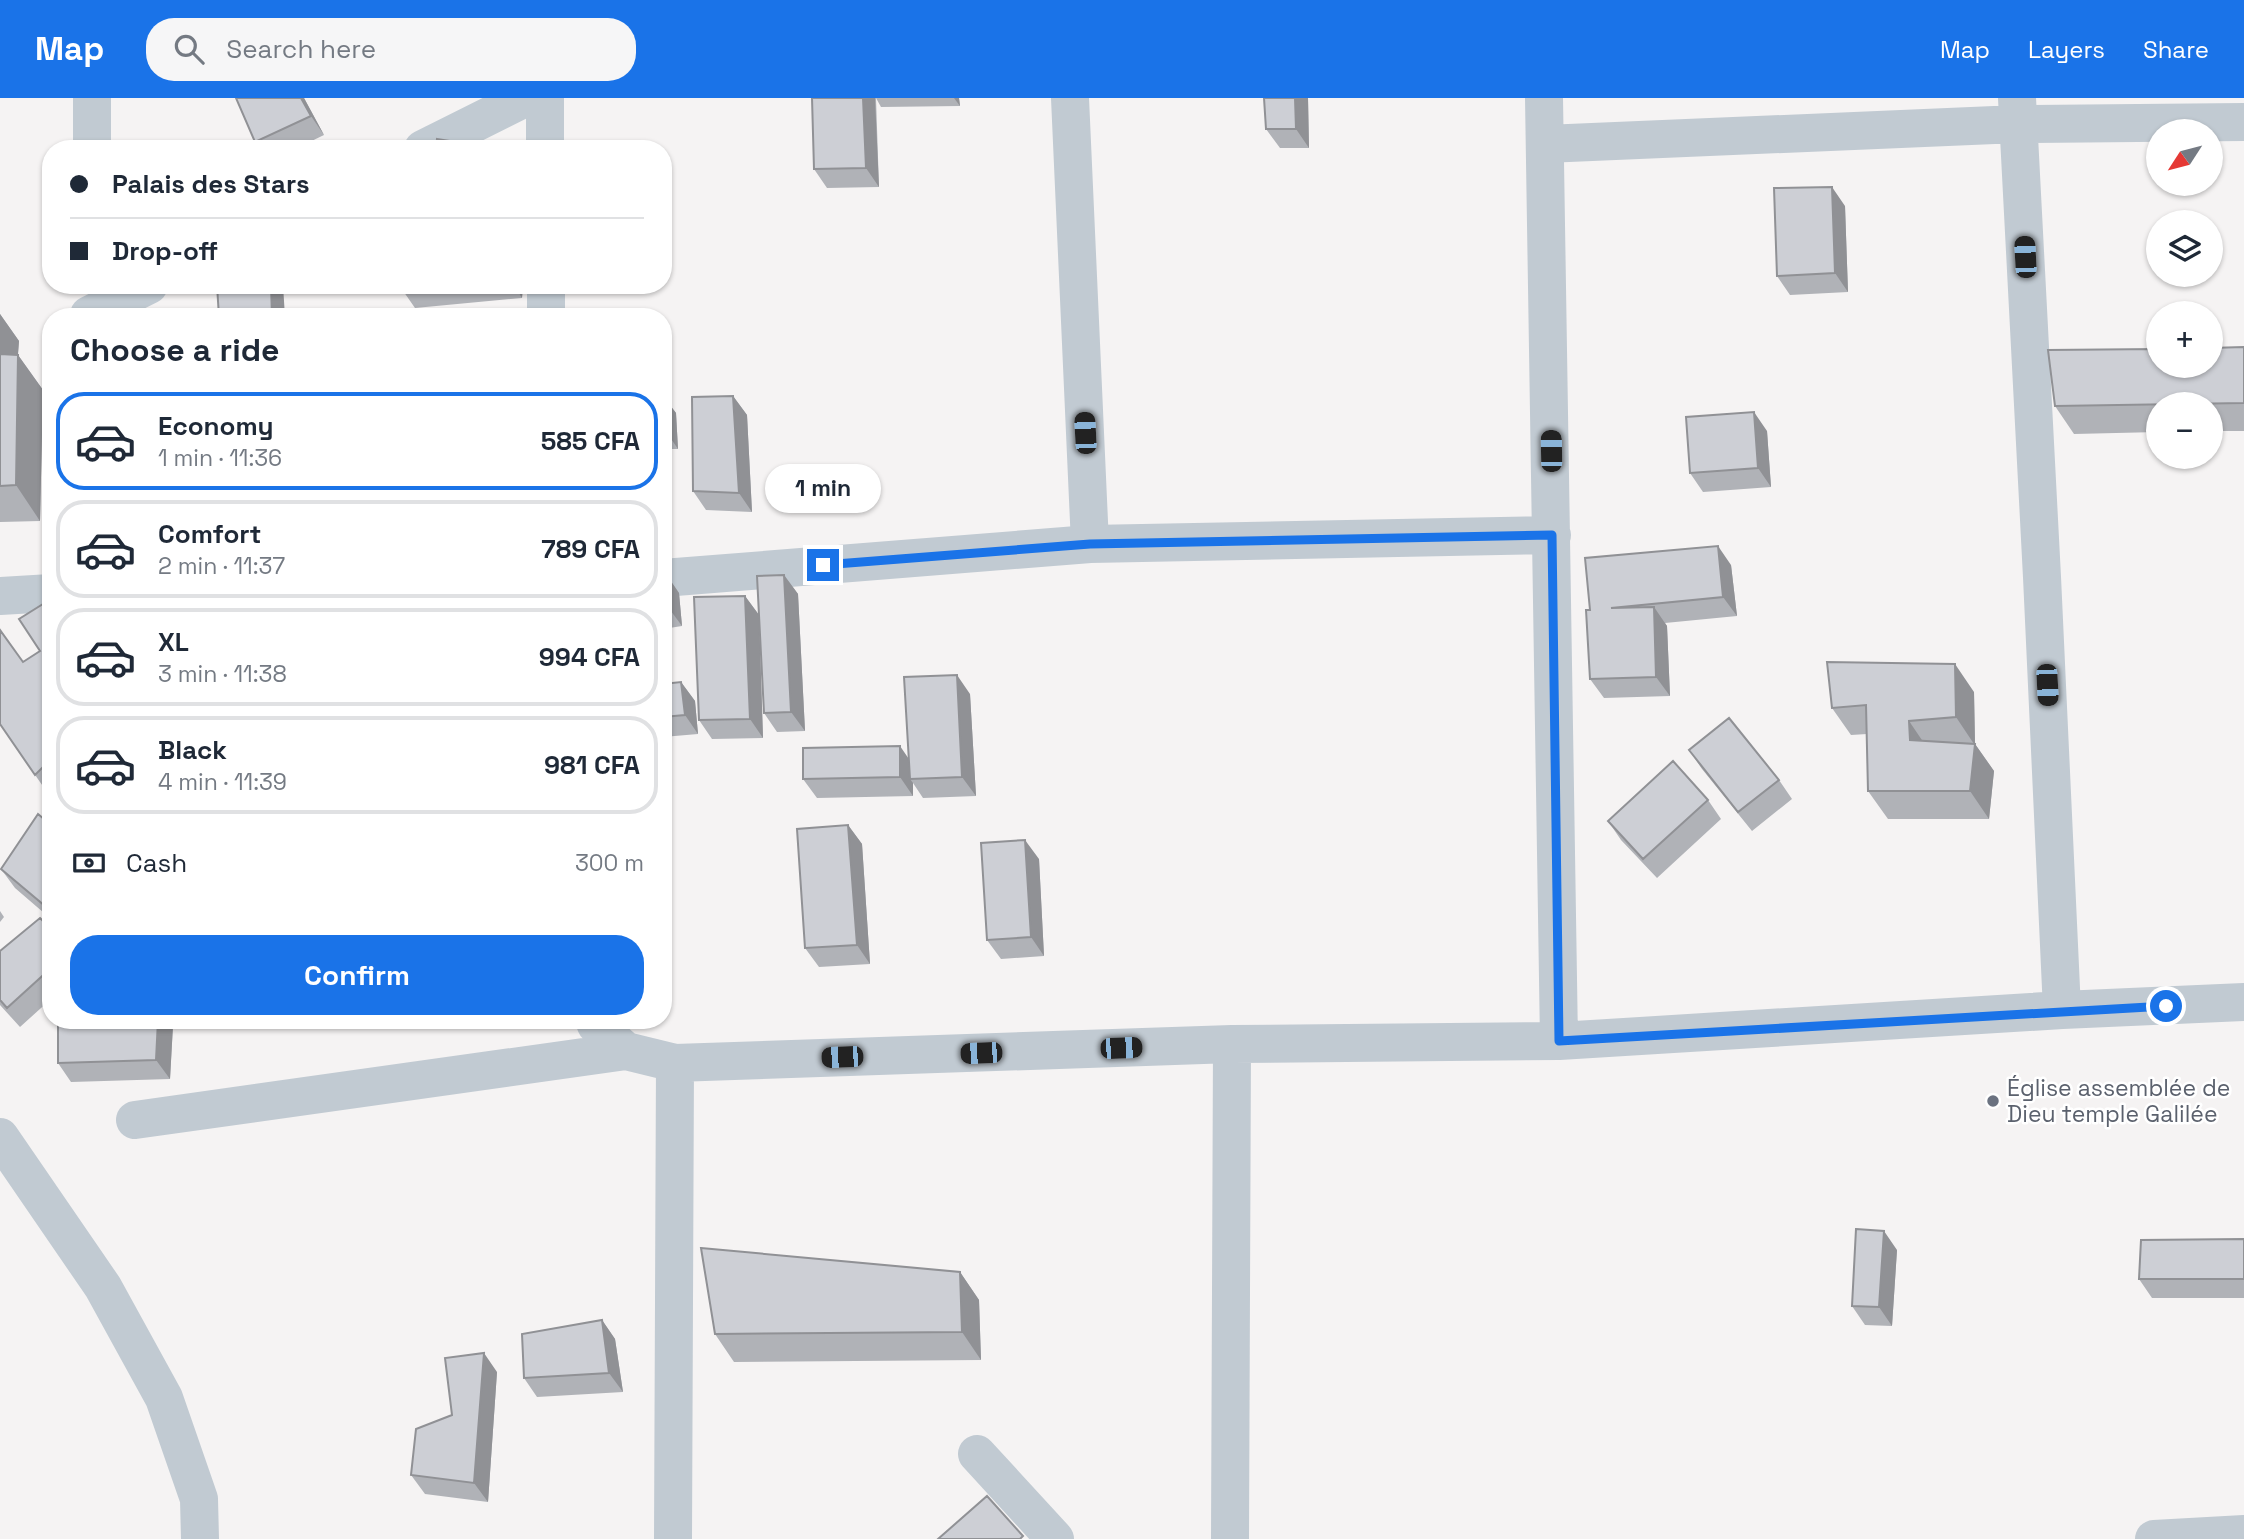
<!DOCTYPE html>
<html lang="en">
<head>
<meta charset="utf-8">
<style>
  body { margin:0; font-family:"Space Grotesk",sans-serif; background:#f6f6f7; color:#1f2937; height:100vh; display:flex; flex-direction:column; font-size:26px; white-space:nowrap }
  * { box-sizing:border-box; margin:0 }
  p { font-size:23px; color:#747a83 }
  .icon { flex:none; width:38px; height:38px; fill:none; stroke:currentColor; stroke-width:2; stroke-linecap:round; stroke-linejoin:round }
  .map { position:relative; flex:1; overflow:hidden }
  .drawer { position:absolute; left:42px; top:210px; width:630px; height:721px; display:flex; flex-direction:column; background:#fff; border-radius:28px; box-shadow:0 2px 5px #0004 }
  .drawer>* { flex:none }
  .guide { position:absolute; left:42px; top:42px; width:630px; height:154px; border-radius:28px; box-shadow:0 2px 5px #0004; display:grid; align-content:center; height:154px; padding:0 28px; background:#fff }
  .needle { width:46px; rotate:234deg }
  .tools { position:absolute; left:2146px; top:21px; display:grid; gap:14px }
  .tools a { display:grid; place-items:center; width:77px; height:77px; border-radius:50%; background:#fff; box-shadow:0 2px 5px #0004; font-size:35px }
  .end { position:absolute; width:32px; height:32px; margin:-16px; border:9px solid #1a73e8; background:#fff; box-shadow:0 0 0 4px #fff }
  .from { border-radius:50% }
  .bubble { position:absolute; height:49px; border-radius:24px; background:#fff; box-shadow:0 2px 5px #0004; font-size:23px; font-weight:600; line-height:49px; text-align:center }
  .car { position:absolute; width:21px; height:42px; margin:-21px -10px; border-radius:9px; box-shadow:0 0 5px 2px #0007; background:linear-gradient(#222 24%,#8ab4d8 0 40%,#222 0 76%,#8ab4d8 0 86%,#222 0) }
  .guide b { display:flex; align-items:center; gap:24px; height:66px; font-size:26px }
  .guide b+b { border-top:2px solid #e0e1e3 }
  .guide i { width:18px; height:18px; background:#1f2937 }
  ul { padding:0; list-style:none }
  li { display:flex; align-items:center; gap:21px; height:98px; margin:0 14px 10px; padding:0 14px; border:4px solid #e0e1e3; border-radius:28px }
  li div { flex:1 }
  li b { display:block; font-size:26px }
  li em { font-style:normal; font-weight:600 }
  li.current { border-color:#1a73e8 }
  li>.icon { width:63px; height:63px; stroke-width:1.5 }
  h2 { padding:0 28px; font-size:32px; line-height:84px }
  .pay { display:flex; align-items:center; gap:18px; height:77px; padding:0 28px; font-size:26px }
  .pay p { margin-inline-start:auto }
  .action { display:flex; gap:14px; margin-top:auto; padding:14px 28px }
  .action a { flex:1; height:80px; border-radius:28px; background:#1a73e8; color:#fff; font-size:28px; font-weight:600; line-height:80px; text-align:center }
  header { display:flex; align-items:center; gap:42px; box-sizing:border-box; height:98px; padding:0 35px; background:#1a73e8; color:#fff }
  header strong { font-size:33px }
  nav { display:flex; gap:38px; margin-inline-start:auto; font-size:24px }
  .search { width:490px; height:63px; background:#f6f6f7; display:flex; align-items:center; gap:18px; box-sizing:border-box; padding:0 24px; border-radius:28px; color:#747a83; font-size:26px }
  .map>svg:first-child { display:block }
</style>
</head>
<body>
<header>
<strong>Map</strong>
<div class="search"><svg class="icon" aria-label="search" viewBox="0 0 24 24"><circle cx="10" cy="10" r="6"/><path d="M15 15l6 6"/></svg>Search here</div>
<nav><a>Map</a><a>Layers</a><a>Share</a></nav>
</header>
<div class="map">
<svg width="2244" height="1441" viewBox="0 0 2244 1441">
  <rect width="100%" height="100%" fill="#f5f3f3"/>
  <g fill="none" stroke-linecap="round" stroke-linejoin="round">
    <path stroke="#c1cad2" stroke-width="38" d="M545,0v51
      M1070,0l20,446
      M1544,0l15,943
      M2017,0l25,479 20,433
      M1545,46l473,-20 226,-2
      M92,51v-51
      M423,51l102,-51
      M546,187v32
      M89,217l60,-30
      M663,480l427,-34 462,-9
      M0,498l51,-3
      M594,922l2,5 30,26 49,12 557,-19 327,-3 503,-31 182,-8
      M135,1022l491,-69
      M0,1039l103,150 61,111 35,101 1,40
      M977,1356l78,85
      M673,1441l2,-476
      M1230,1441l2,-495
      M2154,1441l90,-5"/>
  </g>
  <path fill="#b0b2b7" d="M236,0h68l20,37 -29,14h-36l-4,-7z
    M812,0h147l1,8 -79,1 -5,-9 3,89 -52,1 -13,-19z
    M1264,0h44l1,50h-29l-14,-19z
    M1845,108l3,86 -58,3 -13,-19z
    M399,187h124l-1,13 -107,10z
    M0,216l19,27 -1,14 25,35 -3,131 -40,1z
    M2244,249v84h-34v-27h-52v28l-84,2 -19,-28z
    M663,298l13,17 2,36h-15z
    M733,298l14,19 5,97 -46,-2 -13,-19z
    M1767,333l4,56 -68,5 -13,-19z
    M1731,467l6,51 -72,7 2,3 3,70 -66,2 -14,-19v-69z
    M663,476h3l13,19 3,33 -19,3z
    M784,477l14,19 7,137 -28,1 -13,-19z
    M745,498l14,19 4,123 -51,1 -13,-19z
    M51,501v199l-51,-74 23,-62 17,-11z
    M681,584l14,19 3,33 -35,3v-53z
    M1974,594l1,52 19,27 -5,48h-101l-20,-28 -1,-57 -16,1 -19,-27z
    M970,596l6,102 -53,2 -10,-15v13l-96,2 -14,-19 106,-20z
    M1689,652l90,30 13,19 -40,32 -50,-62z
    M1708,702l13,19 -64,59 -36,-38 -13,-19z
    M51,727v94l-36,-31 -14,-19z
    M848,727l14,19 8,120 -51,3 -14,-19z
    M1039,761l5,97 -43,3 -14,-19z
    M0,813l4,6 -4,5z
    M51,831v70l-31,28 -20,-22v-54z
    M173,927l-3,54 -99,3 -13,-19z
    M2244,1141v59h-92l-13,-19z
    M1897,1152l-5,76 -27,-1 -13,-19z
    M960,1174l19,28 2,60 -247,2 -19,-28z
    M602,1222l13,19 8,53 -86,5 -13,-19z
    M497,1274l-9,130 -63,-8 -14,-19 41,-60z"/>
  <path fill="#909195" d="M301,0h3l20,37 -13,-19z
    M863,0h12l4,89 -13,-19z
    M954,0h5l1,8z
    M1295,0h13l1,50 -13,-19z
    M1832,89l13,19 3,86 -13,-19z
    M271,187h12l2,32h-13z
    M514,187h9l-1,13z
    M0,216l19,27 -4,48 -15,-22z
    M18,257l25,35 -3,131 -24,-36z
    M663,298l13,17 2,36 -13,-19z
    M733,298l14,19 5,97 -13,-19z
    M1754,314l13,19 4,56 -13,-19z
    M1718,448l13,19 6,51 -14,-19z
    M666,476l13,19 3,33 -14,-19z
    M784,477l14,19 7,137 -14,-19z
    M745,498l14,19 4,123 -13,-19z
    M1654,509l13,19 3,70 -14,-19z
    M1955,566l19,28 1,52 19,27 -5,48 -19,-28 4,-47 -18,-27z
    M957,577l13,19 6,102 -14,-19z
    M681,584l14,19 3,33 -13,-19z
    M1909,623l19,28 -18,-9z
    M900,648l13,19 -3,14 3,4v13l-13,-19z
    M848,727l14,19 8,120 -13,-19z
    M1025,742l14,19 5,97 -13,-19z
    M158,922h11l4,5 -3,54 -14,-19z
    M1884,1133l13,19 -5,76 -13,-19z
    M960,1174l19,28 2,60 -19,-28z
    M602,1222l13,19 8,53 -14,-19z
    M484,1255l13,19 -9,130 -14,-19z"/>
  <path fill="#cdcfd5" stroke="#909195" stroke-width="2" d="M236,0h65l10,18 -56,26z
    M812,0h51l3,70 -52,1z
    M1264,0h31l1,31h-30z
    M437,41l31,5 1,5h-33z
    M1832,89l3,86 -58,3 -3,-88z
    M217,187h54l1,32h-53z
    M2244,249v56l-189,3 -7,-56 110,-1v17h52v-18z
    M0,256l18,1 -2,130 -16,1z
    M733,298l6,97 -46,-2 -1,-94z
    M663,310l2,22h-2z
    M1754,314l4,56 -68,5 -4,-56z
    M1718,448l5,51 -112,11 43,-1 2,70 -66,2 -4,-69h4l-5,-52z
    M663,476h3l2,33 -5,1z
    M784,477l7,137 -27,1 -7,-137z
    M745,498l5,123 -51,1 -5,-123z
    M51,501v160l-16,16 -35,-51v-94l23,32 17,-11 -21,-32z
    M1827,564l128,2 1,53 -47,4 1,19 65,4 -5,47h-102l-2,-86 -34,3z
    M957,577l5,102 -52,2 -6,-102z
    M681,584l4,33 -22,2v-33z
    M1729,620l50,62 -41,32 -49,-62z
    M900,648v31l-97,2v-31z
    M1673,663l35,39 -65,59 -35,-38z
    M38,716l13,11v86l-50,-42z
    M848,727l9,120 -52,3 -8,-119z
    M1025,742l6,97 -44,3 -6,-97z
    M40,820l11,11v39l-44,40 -7,-8v-49z
    M58,922h100l-2,40 -98,3z
    M1856,1131l28,2 -5,76 -27,-1z
    M2244,1141v40h-105l2,-39z
    M701,1150l259,24 2,60 -247,2z
    M602,1222l7,53 -85,5 -2,-44z
    M484,1255l-10,130 -63,-8 5,-46 36,-14 -7,-57z
    M987,1398l36,40 -3,3h-82z"/>
  <g fill="none" stroke-linecap="round" stroke-linejoin="round">
    <path stroke="#1a73e8" stroke-width="9" d="M823,467l267,-21 462,-9 7,506 607,-35"/>
  </g>
  <circle fill="#6b7280" stroke="#fff" stroke-width="2.5" cx="1993" cy="1003" r="7"/>
  <g text-anchor="middle" stroke-width="5" stroke-linejoin="round" paint-order="stroke">
    <g font-size="23" fill="#5b616d" stroke="#fff" text-anchor="start">
      <text x="2007" y="998">Église assemblée de<tspan x="2007" dy="26">Dieu temple Galilée</tspan></text>
    </g>
  </g>
</svg>
<div class="tools">
<a><svg class="needle" viewBox="-14 -14 28 28"><path d="M0-13l5 13h-10z" fill="#e53935"/><path d="M0 13l5-13h-10z" fill="#747a83"/></svg></a>
<a><svg class="icon" aria-label="layers" viewBox="0 0 24 24"><path d="M12 4l9 5-9 5-9-5zM3 14l9 5 9-5"/></svg></a>
<a>+</a>
<a>−</a>
</div>
<i class="end from" style="left:2166px;top:908px"></i>
<i class="end" style="left:823px;top:467px"></i>
<div class="bubble" style="left:765px;top:366px;width:116px">1 min</div>
<i class="car" style="left:2025px;top:159px;rotate:357deg"></i>
<i class="car" style="left:1085px;top:335px;rotate:357deg"></i>
<i class="car" style="left:1551px;top:353px;rotate:359deg"></i>
<i class="car" style="left:2047px;top:587px;rotate:177deg"></i>
<i class="car" style="left:1121px;top:950px;rotate:88deg"></i>
<i class="car" style="left:981px;top:955px;rotate:268deg"></i>
<i class="car" style="left:842px;top:959px;rotate:268deg"></i>
<div class="guide">
<b><i class="from"></i>Palais des Stars</b>
<b><i></i>Drop-off</b>
</div>
<section class="drawer">
<h2>Choose a ride</h2>
<ul>
<li class="current"><svg class="icon" aria-label="car" viewBox="0 0 24 24"><path d="M5 17H2v-5l4-1 3-4h7l3 4 3 1v5h-3M9 17h6M6 11h13"/><circle cx="7" cy="17" r="2"/><circle cx="17" cy="17" r="2"/></svg><div><b>Economy</b><p>1 min · 11:36</p></div><em>585 CFA</em></li>
<li><svg class="icon" aria-label="car" viewBox="0 0 24 24"><path d="M5 17H2v-5l4-1 3-4h7l3 4 3 1v5h-3M9 17h6M6 11h13"/><circle cx="7" cy="17" r="2"/><circle cx="17" cy="17" r="2"/></svg><div><b>Comfort</b><p>2 min · 11:37</p></div><em>789 CFA</em></li>
<li><svg class="icon" aria-label="car" viewBox="0 0 24 24"><path d="M5 17H2v-5l4-1 3-4h7l3 4 3 1v5h-3M9 17h6M6 11h13"/><circle cx="7" cy="17" r="2"/><circle cx="17" cy="17" r="2"/></svg><div><b>XL</b><p>3 min · 11:38</p></div><em>994 CFA</em></li>
<li><svg class="icon" aria-label="car" viewBox="0 0 24 24"><path d="M5 17H2v-5l4-1 3-4h7l3 4 3 1v5h-3M9 17h6M6 11h13"/><circle cx="7" cy="17" r="2"/><circle cx="17" cy="17" r="2"/></svg><div><b>Black</b><p>4 min · 11:39</p></div><em>981 CFA</em></li>
</ul>
<div class="pay"><svg class="icon" aria-label="cash" viewBox="0 0 24 24"><path d="M3 7h18v10H3z"/><circle cx="12" cy="12" r="2"/></svg>Cash<p>300 m</p></div>
<div class="action"><a>Confirm</a></div>
</section>
</div>
</body>
</html>
